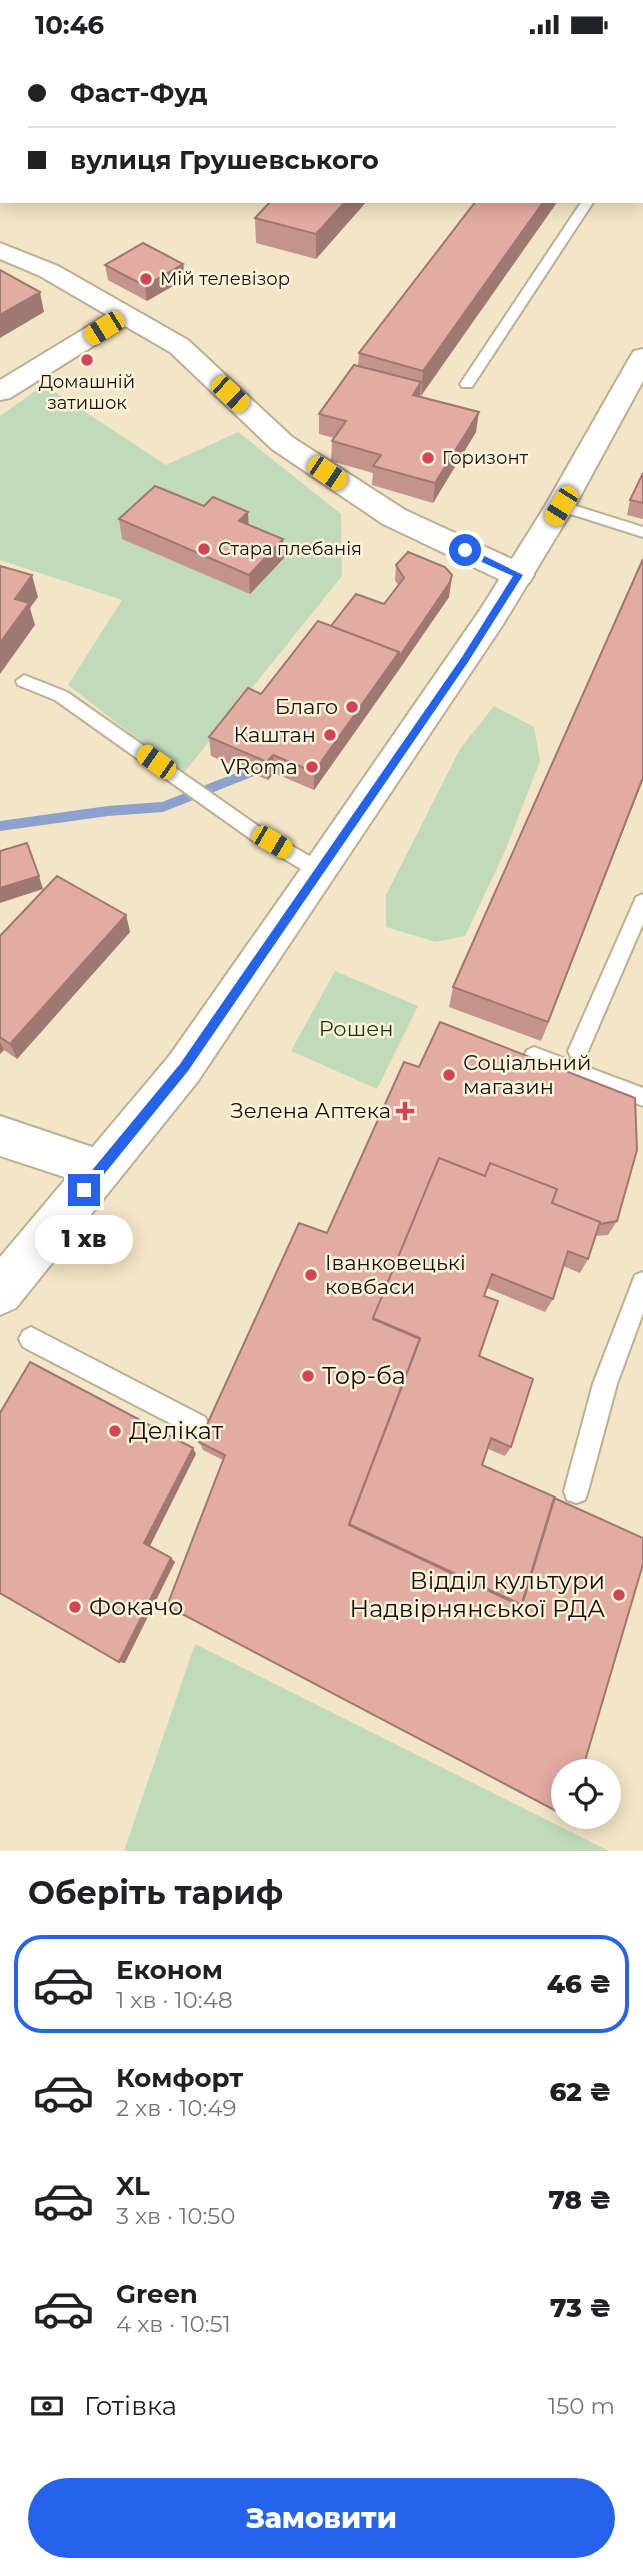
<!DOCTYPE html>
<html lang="uk">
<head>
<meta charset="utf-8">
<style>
  body { margin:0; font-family:Montserrat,sans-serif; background:#f2f2f2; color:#202124; height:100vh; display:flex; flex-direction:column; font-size:26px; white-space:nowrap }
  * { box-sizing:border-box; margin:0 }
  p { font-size:23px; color:#757577 }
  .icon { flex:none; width:38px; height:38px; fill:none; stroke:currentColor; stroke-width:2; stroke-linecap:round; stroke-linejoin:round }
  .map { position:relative; height:1802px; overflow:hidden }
  .sheet { display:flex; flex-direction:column; background:#fff; flex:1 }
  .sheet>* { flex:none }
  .top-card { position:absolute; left:0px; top:0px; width:644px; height:154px; box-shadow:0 4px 18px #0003; display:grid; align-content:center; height:154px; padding:0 28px; background:#fff }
  .controls { position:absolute; left:551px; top:1710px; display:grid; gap:14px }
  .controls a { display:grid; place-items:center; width:70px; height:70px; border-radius:50%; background:#fff; box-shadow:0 4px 18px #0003; font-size:35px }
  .end { position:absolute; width:32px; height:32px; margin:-16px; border:9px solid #2563eb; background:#fff; box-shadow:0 0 0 4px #fff }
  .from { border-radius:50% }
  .bubble { position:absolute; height:49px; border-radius:24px; background:#fff; box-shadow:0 4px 18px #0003; font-size:23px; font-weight:800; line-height:49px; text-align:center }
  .car { position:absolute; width:21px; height:42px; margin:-21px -10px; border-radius:9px; box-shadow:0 0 5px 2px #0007; background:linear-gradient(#f5c518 24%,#345 0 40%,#f5c518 0 76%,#345 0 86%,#f5c518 0) }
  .top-card b { display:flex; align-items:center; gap:24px; height:66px; font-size:26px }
  .top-card b+b { border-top:2px solid #e0e0e0 }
  .top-card i { width:18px; height:18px; background:#202124 }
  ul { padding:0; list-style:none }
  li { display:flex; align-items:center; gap:21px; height:98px; margin:0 14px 10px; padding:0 14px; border:4px solid transparent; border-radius:28px }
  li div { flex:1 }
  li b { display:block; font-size:26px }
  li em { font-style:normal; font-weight:800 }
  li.on { border-color:#2563eb }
  li>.icon { width:63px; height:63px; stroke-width:1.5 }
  h2 { padding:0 28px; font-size:32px; line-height:84px }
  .pay { display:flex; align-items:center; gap:18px; height:77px; padding:0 28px; font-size:26px }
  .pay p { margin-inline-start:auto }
  .primary-button { display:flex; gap:14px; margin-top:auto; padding:14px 28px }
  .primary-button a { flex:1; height:80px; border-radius:42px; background:#2563eb; color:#fff; font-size:28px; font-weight:800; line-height:80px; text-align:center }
  .status { display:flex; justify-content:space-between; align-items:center; height:49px; padding:0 35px; background:#fff; direction:ltr }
  .status svg { height:19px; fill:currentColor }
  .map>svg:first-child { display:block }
</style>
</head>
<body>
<div class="status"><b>10:46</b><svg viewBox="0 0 49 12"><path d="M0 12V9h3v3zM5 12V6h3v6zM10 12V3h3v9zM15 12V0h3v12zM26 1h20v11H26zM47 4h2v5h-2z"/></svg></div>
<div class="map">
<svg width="643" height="1802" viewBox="0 0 643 1802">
  <rect width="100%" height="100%" fill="#f3e5c7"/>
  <path fill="#c1dbba" d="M44,336l122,80 72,-33 103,82 1,62 -159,198 -115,-89 54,-85 -122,-40v-144z
    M494,657l40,21 6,34 -35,90 -40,85 -29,6 -50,-15v-32l74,-146z
    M335,922l83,35 -41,83 -86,-38z
    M195,1595l414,207h-485z"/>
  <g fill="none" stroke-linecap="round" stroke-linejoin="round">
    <path fill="#8ca1cc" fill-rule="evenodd" d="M249,719l6,5 -1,3 -91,36 -55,4 -108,15v-10l108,-15 54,-4z"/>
    <g stroke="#bdb092" stroke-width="4">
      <path id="lane" d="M582,152h12l-122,186h-10l-2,-3z
        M560,452l83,26v10l-88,-28 -2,-3z
        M24,626l43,17 197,138 63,36 2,5 -2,5 -7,3 -7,-3 -61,-36 -197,-140 -37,-15 -2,-4z
        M643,845v30l-55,127 -3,6 -7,3 -7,-3 -3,-6 66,-149 2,-5z
        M534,998l109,41v18l-116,-44 -3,-6 3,-6z
        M643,1223v41l-26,71 -29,107 -3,9 -9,3 -9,-3 -3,-9 29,-107 42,-109z
        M31,1278l174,90 4,8 -4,8 -8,4 -8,-4 -166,-86 -4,-8 4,-8z"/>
    </g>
    <g stroke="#bdb092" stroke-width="4">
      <path id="street" d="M287,0h25l1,2h-25z
        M642,93h1v14h-1z
        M0,194l58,23 130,74 104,97 113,73 124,57 5,8 -5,8 -11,3 -11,-3 -124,-59 -111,-75 -102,-97 -45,-26 -115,72 -10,2v-20l107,-65 -67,-39 -40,-17z
        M0,1067l116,39 6,14 -6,14 -15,6 -101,-33z"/>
    </g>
    <g stroke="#bdb092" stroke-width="4">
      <path id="secondary" d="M643,300v32l-68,125 -73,120 -304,455 -182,227 -16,7v-58l170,-202 137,-195 173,-250 65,-104 85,-149 4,-6z"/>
    </g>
    <use href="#lane" fill="#fff" fill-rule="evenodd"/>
    <use href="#street" fill="#fff" fill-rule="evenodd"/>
    <use href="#secondary" fill="#fff" fill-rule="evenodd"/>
  </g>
  <path fill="#c3948b" d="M173,0h51l-3,2h-42z
    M271,152h96l-51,58 -60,-16 -1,-25z
    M476,152l-55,195 -1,-1v2l56,35 -43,71 -61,-18 1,-12 -42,-12 1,-20 2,-3 -15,-4v-20l39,-48 1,-13z
    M183,215l2,15 -38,22 -39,-21 -3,-15z
    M643,424v46l-16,-4 3,-15z
    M119,470l130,6 34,14 1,19 -34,36 -128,-55z
    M643,510v221l-102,261 -92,-34 4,-20z
    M396,516l56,10 -3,22 -51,74 -84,119 -40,-17 -6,7 -57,-24 -2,-19 52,-43 70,-68 53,-22 14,-19 -3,-5z
    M126,866l4,17 -113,127 -13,-9 -4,4v-118z
    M617,1172l-9,14 -13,1 -7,23 -8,14 -17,-7 -10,33 -8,13 -58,-24 -3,8 -5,60 32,91 -6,9 -17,-7 -6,16 82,351 -397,-210 56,-146 -20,-10 -4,-8 128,-209z"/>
  <path fill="#9f7871" d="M211,0h13l-3,2h-13z
    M441,0h11l-3,2h-9z
    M346,152h21l-51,58v-25z
    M544,152h14l-137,195 2,-25z
    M183,215l2,15 -38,22 -2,-15z
    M40,243l4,20 -44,26v-23z
    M421,333l-2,20 -6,-7z
    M479,363l-3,20 -43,71 2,-20z
    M248,463l1,19 -10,-10z
    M283,490l1,19 -34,36 -1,-19z
    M32,526l6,22 -8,11 5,17 -35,49v-31l15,-44z
    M452,526l-3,22 -51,74 -84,119v-18z
    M273,706l1,18 -6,7 -1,-18z
    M643,728v3l-102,261 7,-19z
    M39,827l4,13 -43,14v-15z
    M126,866l4,17 -113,127 -7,-15z
    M0,993l4,8 -4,4z
    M193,1399l3,6 -47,94 -5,-5z
    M171,1509l4,4 -50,101 -6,-1z"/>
  <path fill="#e3aca2" stroke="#9f7871" stroke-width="2" d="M197,0h14l-3,2z
    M248,0h16l5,2h-23z
    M386,0h53l-2,2h-53z
    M468,0h14l6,2h-22z
    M606,0h37v24l-1,1v-23h-38z
    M271,152h75l-30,33 -61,-16z
    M476,152h68l-121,170 -64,-18z
    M143,194l40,21 -38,22 -40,-21z
    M0,221l40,22 -40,23z
    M354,316l67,17 -8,13 66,17 -44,71 -62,-17 8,-11 -49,-14 14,-20 -27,-7z
    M643,424v30l-13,-3z
    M155,437l49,20 9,-9 35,15 -9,9 44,18 -34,36 -130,-56z
    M408,503l37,15 7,8 -2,7 -51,75v-5l-68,-26 25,-32 28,10 20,-26 -8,-13z
    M643,510v218l-95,245 -95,-35z
    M0,517l32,9 -17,24 14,4 -29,40z
    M318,572l81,31 -85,120 -41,-17 -6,7 -58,-25 39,-49 13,6z
    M27,794l12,33 -39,12v-37z
    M57,827l69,39 -116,129 -10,-7v-101z
    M440,973l195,76 2,52 -20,71 -17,3v-2l-48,-19 5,-14 -67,-26 -5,13 -46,-18 -66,160v1l47,20 -71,186 172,81 33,-108 89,40v26l-61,207h-18v44l-397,-209 58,-151 -26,-13 100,-219 28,10 77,-171 15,5z
    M439,1109l46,18 5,-13 67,26 -5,14 48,19 -12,37 -20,-8 -15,48 -61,-25 -8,22 14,5 -19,55 54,23 -22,68 -20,-9 -9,27 73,32 -33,108 -173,-81 71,-186 -47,-20z
    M30,1313l163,86 -49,95 27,15 -52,104 -119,-69v-180z"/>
  <path fill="#2563eb" d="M462,499h6l55,27 -55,87 -280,409 -100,123h-9v-8l101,-122 282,-407 51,-81 -51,-23z"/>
  <g fill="#d44359" stroke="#fef3da" stroke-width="2.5">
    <circle cx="146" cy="230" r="7"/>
    <circle cx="87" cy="311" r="7"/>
    <circle cx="428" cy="409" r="7"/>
    <circle cx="204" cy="500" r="7"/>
    <circle cx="352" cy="658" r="7"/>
    <circle cx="330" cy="686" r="7"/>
    <circle cx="312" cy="718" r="7"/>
    <circle cx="449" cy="1026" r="7"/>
    <path d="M401.5 1051.5h7v7h7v7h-7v7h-7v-7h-7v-7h7z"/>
    <circle cx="311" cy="1226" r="7"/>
    <circle cx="308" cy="1327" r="7"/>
    <circle cx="115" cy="1382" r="7"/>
    <circle cx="619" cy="1546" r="7"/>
    <circle cx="75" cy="1558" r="7"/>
  </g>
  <g text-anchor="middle" stroke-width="5" stroke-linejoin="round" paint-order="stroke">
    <g font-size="18" fill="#151106" stroke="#fef3da" text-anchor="start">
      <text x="160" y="236">Мій телевізор</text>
      <text x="87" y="339" text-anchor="middle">Домашній<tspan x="87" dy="21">затишок</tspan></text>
      <text x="442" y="415">Горизонт</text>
      <text x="218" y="506">Стара плебанія</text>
    </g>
    <g font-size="21" fill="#151106" stroke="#fef3da" text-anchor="end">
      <text x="338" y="665">Благо</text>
      <text x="316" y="693">Каштан</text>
      <text x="298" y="725">VRoma</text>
      <text x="463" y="1021" text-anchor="start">Соціальний<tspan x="463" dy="24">магазин</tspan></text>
      <text x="391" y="1069">Зелена Аптека</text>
      <text x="325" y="1221" text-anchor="start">Іванковецькі<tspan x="325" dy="24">ковбаси</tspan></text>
    </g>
    <g font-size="21" fill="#123d03" stroke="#fef3da">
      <text x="356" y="987">Рошен</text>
    </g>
    <g font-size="24" fill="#151106" stroke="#fef3da" text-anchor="start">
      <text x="322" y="1335">Тор-ба</text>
      <text x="129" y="1390">Делікат</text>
      <text x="605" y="1540" text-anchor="end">Відділ культури<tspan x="605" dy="28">Надвірнянської РДА</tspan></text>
      <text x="89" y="1566">Фокачо</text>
    </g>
  </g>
</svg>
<div class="controls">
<a><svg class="icon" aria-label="locate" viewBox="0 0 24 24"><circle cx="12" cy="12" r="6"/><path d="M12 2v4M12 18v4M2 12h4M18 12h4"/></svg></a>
</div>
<i class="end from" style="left:465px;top:501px"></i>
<i class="end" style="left:84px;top:1141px"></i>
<div class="bubble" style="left:35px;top:1166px;width:98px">1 хв</div>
<i class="car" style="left:104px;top:279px;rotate:238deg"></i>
<i class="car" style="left:230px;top:345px;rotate:133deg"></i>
<i class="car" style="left:327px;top:424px;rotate:124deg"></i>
<i class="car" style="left:561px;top:457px;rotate:212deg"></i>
<i class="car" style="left:156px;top:713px;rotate:305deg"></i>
<i class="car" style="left:272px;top:793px;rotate:120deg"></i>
<div class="top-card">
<b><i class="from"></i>Фаст-Фуд</b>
<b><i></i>вулиця Грушевського</b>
</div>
</div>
<section class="sheet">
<h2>Оберіть тариф</h2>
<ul>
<li class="on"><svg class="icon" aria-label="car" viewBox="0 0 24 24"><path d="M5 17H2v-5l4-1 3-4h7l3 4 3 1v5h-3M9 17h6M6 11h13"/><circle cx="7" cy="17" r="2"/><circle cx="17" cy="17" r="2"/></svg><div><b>Економ</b><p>1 хв · 10:48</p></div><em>46 ₴</em></li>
<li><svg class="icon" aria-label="car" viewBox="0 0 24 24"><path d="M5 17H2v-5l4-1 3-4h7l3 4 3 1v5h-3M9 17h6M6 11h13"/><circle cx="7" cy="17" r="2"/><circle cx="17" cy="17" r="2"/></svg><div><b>Комфорт</b><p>2 хв · 10:49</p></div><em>62 ₴</em></li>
<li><svg class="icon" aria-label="car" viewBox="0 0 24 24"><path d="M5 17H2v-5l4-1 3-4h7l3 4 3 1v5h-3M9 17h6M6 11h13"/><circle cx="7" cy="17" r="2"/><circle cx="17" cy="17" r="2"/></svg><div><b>XL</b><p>3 хв · 10:50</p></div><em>78 ₴</em></li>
<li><svg class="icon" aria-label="car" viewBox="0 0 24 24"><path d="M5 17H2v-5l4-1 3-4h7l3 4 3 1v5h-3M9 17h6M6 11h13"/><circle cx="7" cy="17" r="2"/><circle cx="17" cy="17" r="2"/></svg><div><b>Green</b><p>4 хв · 10:51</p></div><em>73 ₴</em></li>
</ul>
<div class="pay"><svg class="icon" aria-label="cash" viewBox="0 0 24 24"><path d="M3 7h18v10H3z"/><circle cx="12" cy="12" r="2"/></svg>Готівка<p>150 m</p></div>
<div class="primary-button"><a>Замовити</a></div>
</section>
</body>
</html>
